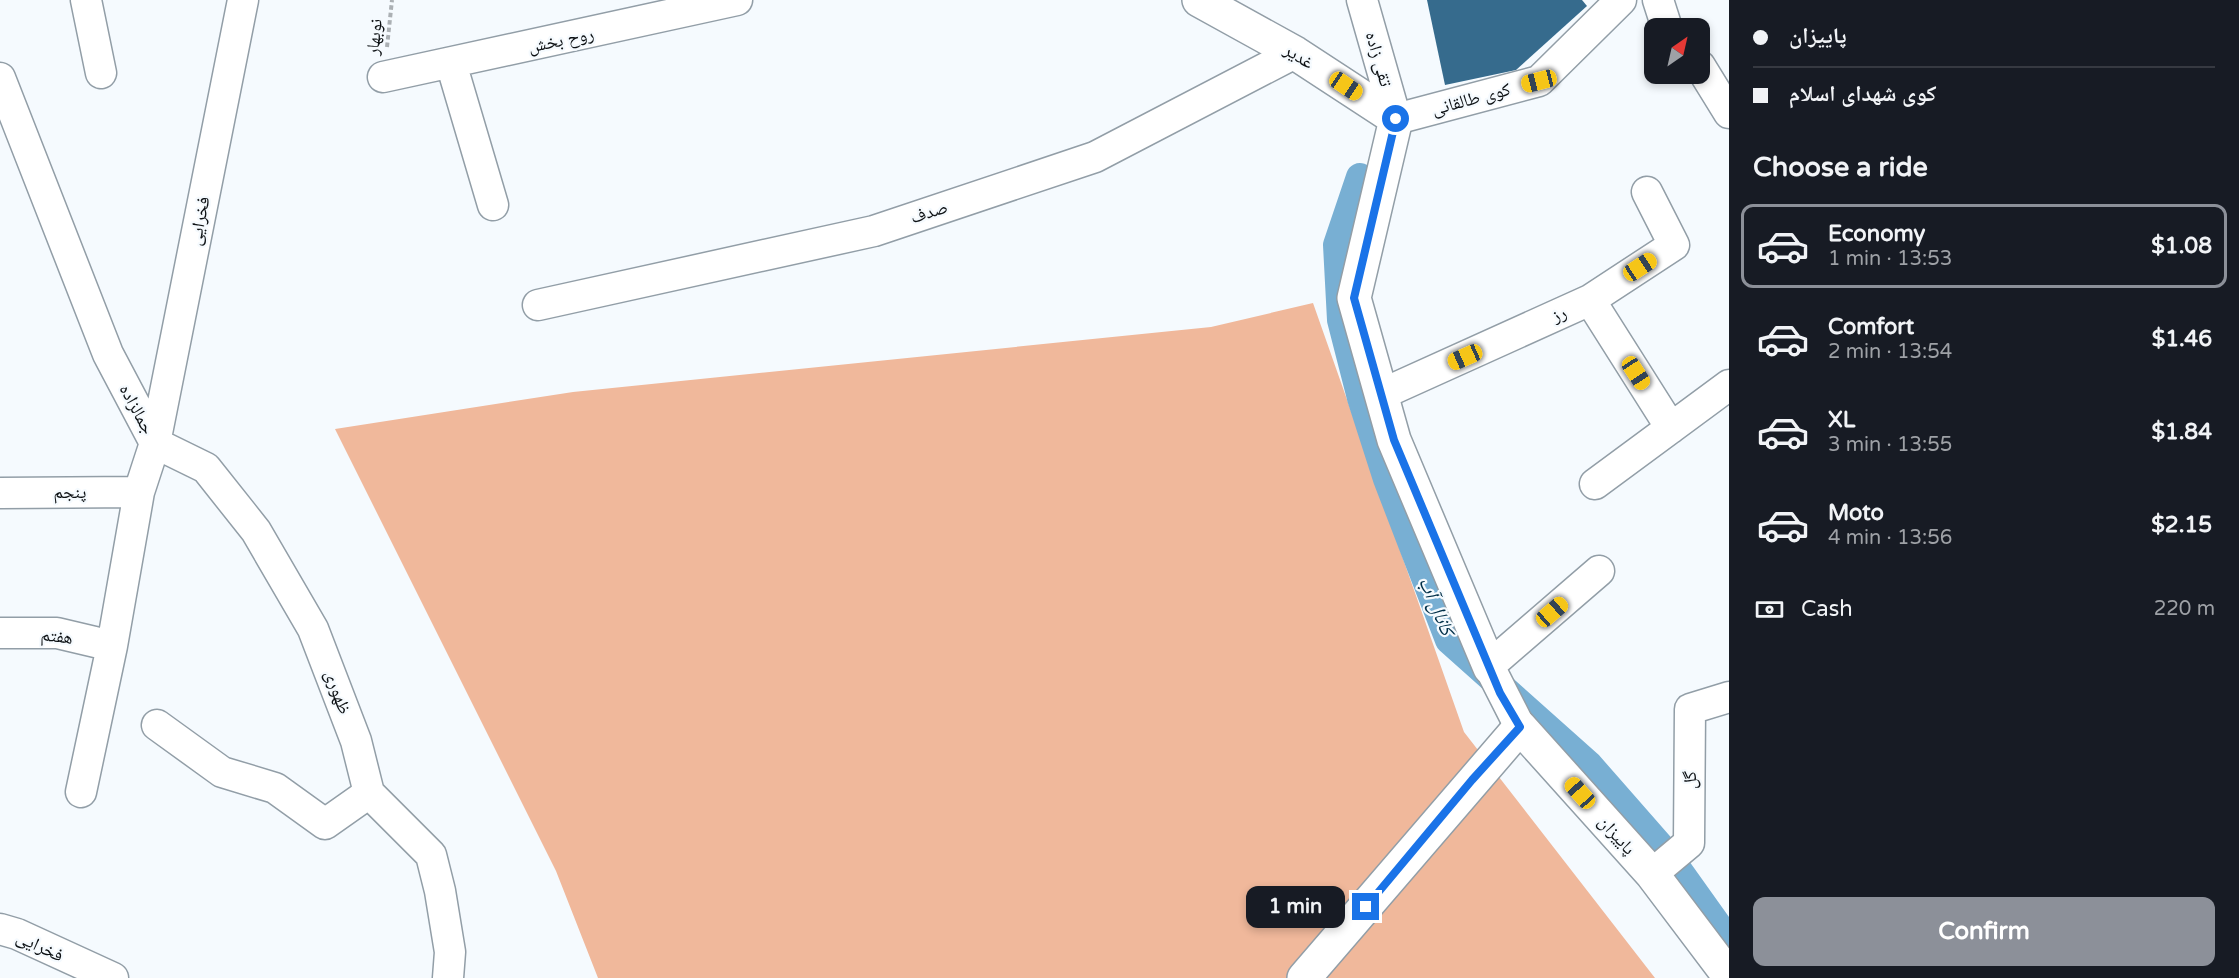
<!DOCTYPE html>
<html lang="en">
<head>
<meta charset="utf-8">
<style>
  body { margin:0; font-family:"Varela Round","Noto Naskh Arabic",sans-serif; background:#242831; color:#f1f3f6; height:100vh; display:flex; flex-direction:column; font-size:22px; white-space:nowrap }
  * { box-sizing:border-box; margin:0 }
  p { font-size:20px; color:#9ea1a6 }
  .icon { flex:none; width:33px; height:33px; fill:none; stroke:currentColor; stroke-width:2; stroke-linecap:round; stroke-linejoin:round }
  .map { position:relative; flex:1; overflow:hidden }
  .panel { display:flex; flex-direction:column; background:#171b24; width:510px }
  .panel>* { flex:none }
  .top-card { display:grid; align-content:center; height:132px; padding:0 24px; background:#171b24 }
  .needle { width:39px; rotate:34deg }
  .controls { position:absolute; left:1644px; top:18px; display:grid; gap:12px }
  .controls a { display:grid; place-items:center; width:66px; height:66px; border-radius:12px; background:#171b24; box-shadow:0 3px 9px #0003; font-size:30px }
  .end { position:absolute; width:27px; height:27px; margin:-14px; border:8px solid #1a73e8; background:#fff; box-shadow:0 0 0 3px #fff }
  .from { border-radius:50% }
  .bubble { position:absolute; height:42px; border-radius:12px; background:#171b24; box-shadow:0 3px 9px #0003; font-size:20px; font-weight:700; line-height:42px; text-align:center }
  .car { position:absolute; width:18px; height:36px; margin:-18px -9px; border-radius:8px; box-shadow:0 0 4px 2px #0007; background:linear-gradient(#f5c518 24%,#345 0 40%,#f5c518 0 76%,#345 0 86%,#f5c518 0) }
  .top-card b { display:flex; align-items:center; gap:21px; height:57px; font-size:22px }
  .top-card b+b { border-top:2px solid #363941 }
  .top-card i { width:15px; height:15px; background:#f1f3f6 }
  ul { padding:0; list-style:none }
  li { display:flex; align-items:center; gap:18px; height:84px; margin:0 12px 9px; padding:0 12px; border:3px solid transparent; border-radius:12px }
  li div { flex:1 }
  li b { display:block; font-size:22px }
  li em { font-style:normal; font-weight:700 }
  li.active { border-color:#8c9099 }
  li>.icon { width:54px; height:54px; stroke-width:1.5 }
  h2 { padding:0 24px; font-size:27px; line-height:72px }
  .pay { display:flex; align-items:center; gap:15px; height:66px; padding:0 24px; font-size:22px }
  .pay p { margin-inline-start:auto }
  .button { display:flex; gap:12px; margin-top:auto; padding:12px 24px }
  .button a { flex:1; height:69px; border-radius:12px; background:#8c9099; color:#fff; font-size:24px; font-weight:700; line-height:69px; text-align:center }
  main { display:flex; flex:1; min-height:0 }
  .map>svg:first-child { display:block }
</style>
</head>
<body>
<main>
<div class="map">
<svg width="1729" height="978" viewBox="0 0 1729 978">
  <rect width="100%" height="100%" fill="#f5fafe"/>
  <path fill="#f0b89b" d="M1313,303l151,429 191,246h-1057l-42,-107 -221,-442 238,-37 638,-65z"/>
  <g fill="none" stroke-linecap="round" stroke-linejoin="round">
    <path stroke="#78afd3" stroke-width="28" d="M1360,177l-23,68 4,75 20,78 26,81 62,161 140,125 78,89 62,87"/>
  </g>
  <path fill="#366b8d" d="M1427,0h155l5,6 -71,64 -71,15z"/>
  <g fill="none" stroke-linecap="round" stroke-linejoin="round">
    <g stroke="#929ea7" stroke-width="33">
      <path id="minor" d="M86,0l15,73
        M1362,0l34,119 143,-38 82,-81
        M1658,0l9,28
        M451,63l42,142
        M1700,66l29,47
        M383,77l354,-77
        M0,78l108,276 47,89
        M1590,300l81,128
        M538,305l336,-74 221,-74 200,-104
        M1382,394l208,-94 84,-55 -27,-53
        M155,443l51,25 50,63 57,98 43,112 13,52 62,62 9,36 10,61 -2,26
        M1595,484l134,-99
        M0,493l139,-1
        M0,633h57l55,13
        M1489,666l110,-95
        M1490,668l30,59
        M157,725l65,47 53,16 50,36 44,-31
        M81,792l31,-146 27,-154 16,-49 88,-443
        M1652,874l37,-31 1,-134 39,-12
        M0,929l17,5 96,44"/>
    </g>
    <g stroke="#929ea7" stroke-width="36">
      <path id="secondary" d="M1199,0l96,53 101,66 -42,179 40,142 96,228
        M1304,978l216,-251 132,147 77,102"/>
    </g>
    <path stroke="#abb0b4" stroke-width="4" stroke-dasharray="4.5 3" stroke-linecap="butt" d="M387,47l5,-47"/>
    <use href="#minor" stroke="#fff" stroke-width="30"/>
    <use href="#secondary" stroke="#fff" stroke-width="33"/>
  </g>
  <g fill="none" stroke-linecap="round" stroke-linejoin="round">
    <path stroke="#1a73e8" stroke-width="8" d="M1366,907l106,-127 48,-53 -20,-34 -106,-253 -40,-142 42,-179"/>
  </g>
  <g text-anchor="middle" stroke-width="4.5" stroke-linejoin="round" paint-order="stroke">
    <g font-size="18" fill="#0d1114" stroke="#f5fafe">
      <text transform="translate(374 37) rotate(-84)" y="6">نوبهار</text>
      <text transform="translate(561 40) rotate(-12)" y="6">روح بخش</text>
      <text transform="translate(1299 56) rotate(32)" y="6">غدیر</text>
      <text transform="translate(1379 59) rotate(74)" y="6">تقی زاده</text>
      <text transform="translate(1471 99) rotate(-15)" y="6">کوی طالقانی</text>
      <text transform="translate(929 212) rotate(-18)" y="6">صدف</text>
      <text transform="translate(199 221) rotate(-79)" y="6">فخرایی</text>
      <text transform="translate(1559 314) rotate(-24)" y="6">رز</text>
      <text transform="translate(137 409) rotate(62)" y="6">جمالزاده</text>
      <text x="70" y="498">پنجم</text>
      <text transform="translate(57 636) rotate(7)" y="6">هفتم</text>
      <text transform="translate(338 692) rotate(70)" y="6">ظهوری</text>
      <text transform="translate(1690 780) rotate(-90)" y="6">گل</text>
      <text transform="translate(1617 835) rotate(48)" y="6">پاییزان</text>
      <text transform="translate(40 946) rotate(25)" y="6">فخرایی</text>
    </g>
    <g font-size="20" font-style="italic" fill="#002f48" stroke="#f5fafe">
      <text transform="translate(1437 606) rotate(67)" y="7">کانال آب</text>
    </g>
  </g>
</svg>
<div class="controls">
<a><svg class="needle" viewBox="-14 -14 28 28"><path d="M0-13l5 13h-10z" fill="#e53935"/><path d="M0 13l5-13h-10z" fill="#9ea1a6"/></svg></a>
</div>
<i class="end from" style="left:1396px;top:119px"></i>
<i class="end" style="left:1366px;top:907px"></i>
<div class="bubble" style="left:1246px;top:886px;width:99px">1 min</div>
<i class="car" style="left:1539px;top:81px;rotate:256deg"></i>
<i class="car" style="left:1346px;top:86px;rotate:124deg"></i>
<i class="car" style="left:1640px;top:267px;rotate:57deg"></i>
<i class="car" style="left:1465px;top:357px;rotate:246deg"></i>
<i class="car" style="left:1636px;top:373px;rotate:147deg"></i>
<i class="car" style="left:1552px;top:612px;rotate:49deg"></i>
<i class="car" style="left:1580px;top:793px;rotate:318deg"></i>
</div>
<section class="panel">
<div class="top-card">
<b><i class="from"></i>پاییزان</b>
<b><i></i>کوی شهدای اسلام</b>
</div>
<h2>Choose a ride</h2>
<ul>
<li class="active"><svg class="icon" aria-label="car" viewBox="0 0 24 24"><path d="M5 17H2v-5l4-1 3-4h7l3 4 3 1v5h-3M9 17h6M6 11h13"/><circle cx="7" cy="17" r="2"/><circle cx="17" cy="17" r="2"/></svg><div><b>Economy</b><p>1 min · 13:53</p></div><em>$1.08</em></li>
<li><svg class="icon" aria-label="car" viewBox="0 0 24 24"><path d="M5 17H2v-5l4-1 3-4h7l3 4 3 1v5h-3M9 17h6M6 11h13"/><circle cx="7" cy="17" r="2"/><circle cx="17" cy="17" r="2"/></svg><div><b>Comfort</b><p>2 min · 13:54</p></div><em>$1.46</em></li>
<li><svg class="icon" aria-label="car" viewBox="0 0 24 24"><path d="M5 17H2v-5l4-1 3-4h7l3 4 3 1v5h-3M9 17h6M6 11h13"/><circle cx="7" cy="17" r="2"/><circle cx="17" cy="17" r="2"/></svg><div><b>XL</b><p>3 min · 13:55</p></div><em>$1.84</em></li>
<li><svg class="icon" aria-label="car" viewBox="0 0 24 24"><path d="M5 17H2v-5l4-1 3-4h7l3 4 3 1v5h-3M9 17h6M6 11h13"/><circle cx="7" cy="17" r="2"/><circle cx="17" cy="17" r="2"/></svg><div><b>Moto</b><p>4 min · 13:56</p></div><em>$2.15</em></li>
</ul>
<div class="pay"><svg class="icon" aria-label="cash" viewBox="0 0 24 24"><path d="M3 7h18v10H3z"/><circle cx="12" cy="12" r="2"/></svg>Cash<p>220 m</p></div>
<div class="button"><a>Confirm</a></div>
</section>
</main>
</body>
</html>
